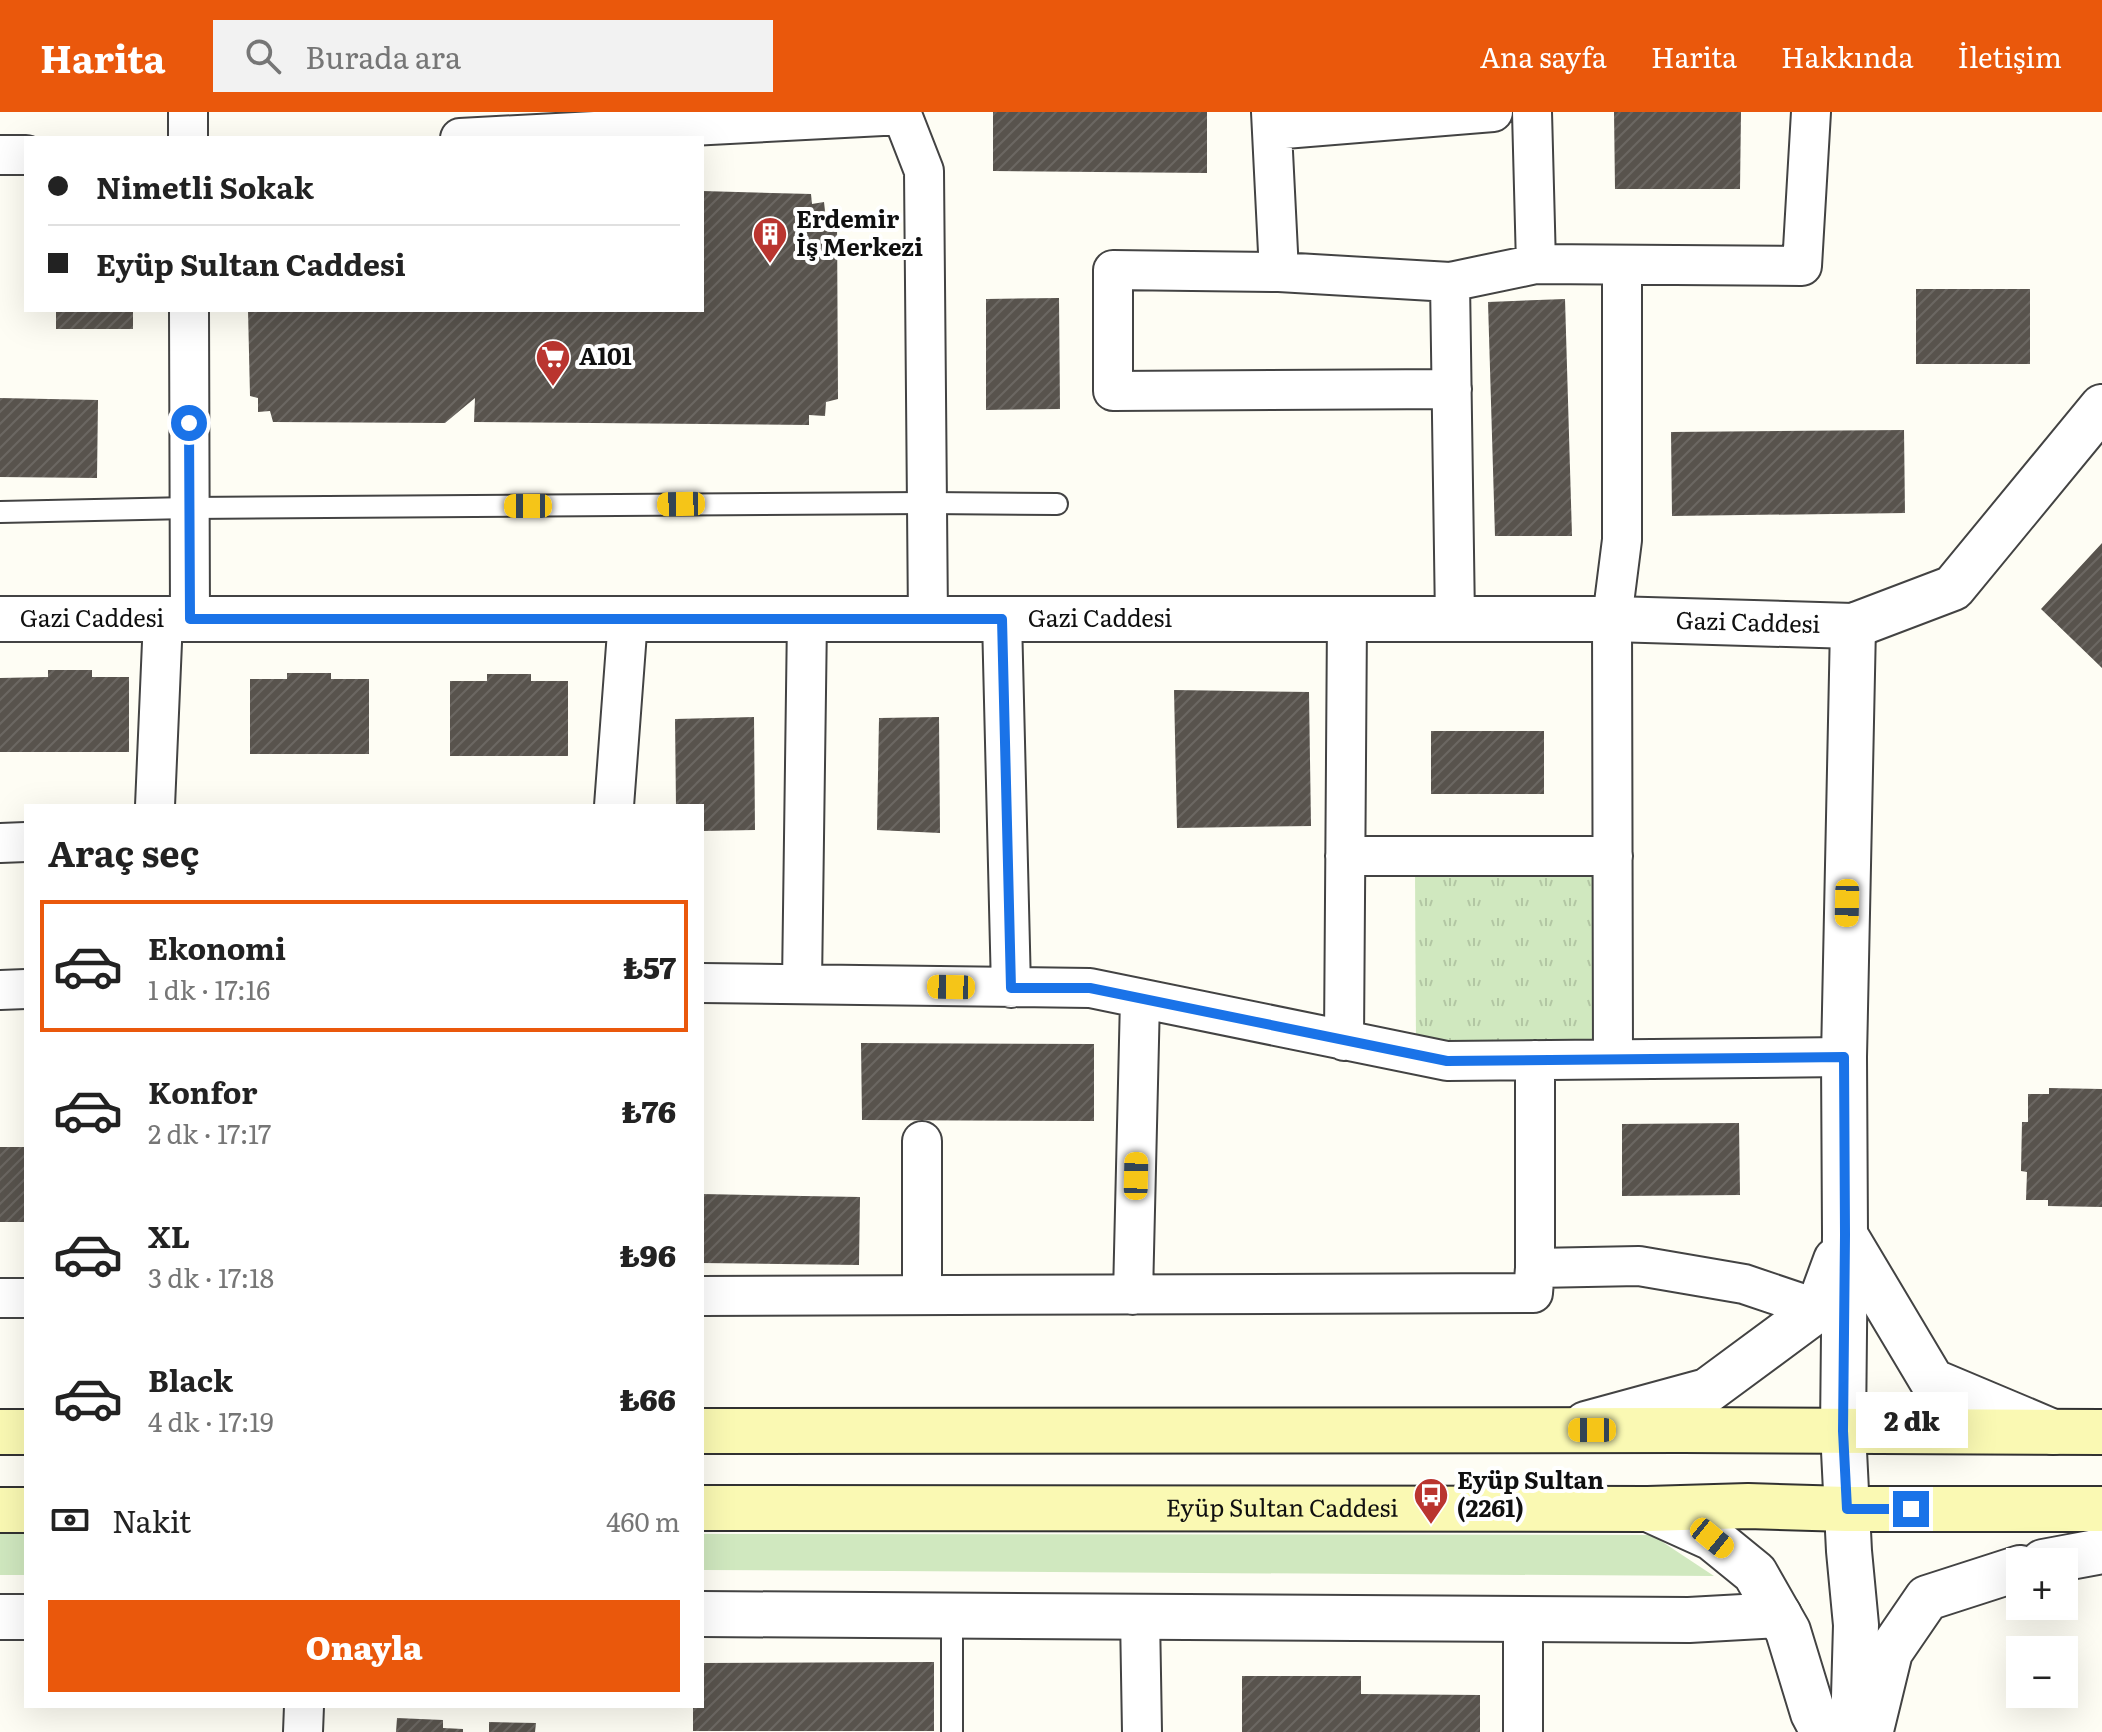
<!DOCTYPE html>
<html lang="tr">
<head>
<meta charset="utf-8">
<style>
  body { margin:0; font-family:Literata,serif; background:#f2f2f2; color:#222; height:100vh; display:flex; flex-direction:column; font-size:30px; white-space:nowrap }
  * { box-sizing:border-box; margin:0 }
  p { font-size:26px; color:#767676 }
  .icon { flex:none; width:44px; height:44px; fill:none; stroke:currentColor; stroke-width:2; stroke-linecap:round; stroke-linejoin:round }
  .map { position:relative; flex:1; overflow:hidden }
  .drawer { position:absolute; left:24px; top:692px; width:680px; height:904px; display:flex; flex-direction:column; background:#fff; border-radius:0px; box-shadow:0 8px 32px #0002 }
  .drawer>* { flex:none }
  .banner { position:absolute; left:24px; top:24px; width:680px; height:176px; border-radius:0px; box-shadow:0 8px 32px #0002; display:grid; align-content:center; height:176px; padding:0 24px; background:#fff }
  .buttons { position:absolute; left:2006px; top:1436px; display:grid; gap:16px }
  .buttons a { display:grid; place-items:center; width:72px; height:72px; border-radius:0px; background:#fff; box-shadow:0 8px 32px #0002; font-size:40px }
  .end { position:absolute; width:36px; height:36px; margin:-18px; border:10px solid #1a73e8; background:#fff; box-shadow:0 0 0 4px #fff }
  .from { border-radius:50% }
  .bubble { position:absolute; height:56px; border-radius:0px; background:#fff; box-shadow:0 8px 32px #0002; font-size:26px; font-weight:800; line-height:56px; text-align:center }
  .car { position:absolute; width:24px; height:48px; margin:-24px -12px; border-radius:10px; box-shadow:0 0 6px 2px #0007; background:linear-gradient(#f5c518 24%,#345 0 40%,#f5c518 0 76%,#345 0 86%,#f5c518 0) }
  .banner b { display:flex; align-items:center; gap:28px; height:76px; font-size:30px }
  .banner b+b { border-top:2px solid #e0e0e0 }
  .banner i { width:20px; height:20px; background:#222 }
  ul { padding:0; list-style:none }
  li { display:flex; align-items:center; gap:24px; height:132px; margin:0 16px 12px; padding:0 8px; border:4px solid transparent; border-radius:0px }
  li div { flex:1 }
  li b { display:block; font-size:30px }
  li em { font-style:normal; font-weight:800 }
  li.on { border-color:#ea580c }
  li>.icon { width:72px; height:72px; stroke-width:1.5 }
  h2 { padding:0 24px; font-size:36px; line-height:96px }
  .pay { display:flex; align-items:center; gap:20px; height:88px; padding:0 24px; font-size:30px }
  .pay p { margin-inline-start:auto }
  .button { display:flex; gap:16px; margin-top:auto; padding:16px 24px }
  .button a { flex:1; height:92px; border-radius:0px; background:#ea580c; color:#fff; font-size:32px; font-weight:800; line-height:92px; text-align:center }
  header { display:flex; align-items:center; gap:48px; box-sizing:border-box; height:112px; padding:0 40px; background:#ea580c; color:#fff }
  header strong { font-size:38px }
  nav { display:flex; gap:44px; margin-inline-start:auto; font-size:28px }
  .search { width:560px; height:72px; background:#f2f2f2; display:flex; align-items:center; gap:20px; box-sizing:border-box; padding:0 28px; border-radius:0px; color:#767676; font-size:30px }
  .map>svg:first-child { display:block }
</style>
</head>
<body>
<header>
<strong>Harita</strong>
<div class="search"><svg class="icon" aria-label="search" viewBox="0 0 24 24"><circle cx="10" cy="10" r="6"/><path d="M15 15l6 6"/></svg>Burada ara</div>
<nav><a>Ana sayfa</a><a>Harita</a><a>Hakkında</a><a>İletişim</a></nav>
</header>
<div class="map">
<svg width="2102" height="1620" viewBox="0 0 2102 1620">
  <defs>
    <pattern id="park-tufts" width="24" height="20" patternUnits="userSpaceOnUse" patternTransform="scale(2)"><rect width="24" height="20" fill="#d0e8bf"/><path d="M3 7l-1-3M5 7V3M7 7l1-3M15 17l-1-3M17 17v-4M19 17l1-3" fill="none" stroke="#b2c6a3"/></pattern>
    <pattern id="building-hatch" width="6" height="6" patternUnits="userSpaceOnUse" patternTransform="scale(2)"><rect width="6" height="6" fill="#58534d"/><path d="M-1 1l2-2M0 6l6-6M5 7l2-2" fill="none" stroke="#6b6762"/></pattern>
  </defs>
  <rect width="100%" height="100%" fill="#fefdf4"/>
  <path fill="#d0e8bf" d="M0,1421h26v42h-26z
    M702,1422l950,1 62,41 -1012,-6z"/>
  <path fill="url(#park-tufts)" d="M1415,760h180l4,169 -183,1z"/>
  <path fill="url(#building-hatch)" d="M993,0h214v61l-214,-2z
    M1614,0h127l-1,77h-125z
    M702,79l109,3 1,10 12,-2 2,18 11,-3 1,182 -12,3 -1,14 -16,-1v10l-335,-3 1,-24 -30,25 -172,-1 -3,-11 -12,1v-14l-8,-2 -2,-86h454z
    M1916,177h114v75h-114z
    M1059,186l1,111 -74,1v-111z
    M1565,187l7,237h-77l-7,-234z
    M56,198h77v19h-77z
    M0,286l98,2 -1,78 -97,-1z
    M1904,318l1,83 -233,3 -1,-84z
    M2102,431v125l-61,-59z
    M48,558h44v7h37v75h-129v-74l48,-1z
    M287,561h44v6h38v75h-119v-75h37z
    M487,562h44v7h37v75h-118v-75h37z
    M1174,578l135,2 2,134 -134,2z
    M754,605l1,113 -53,1v-25h-26l-1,-87z
    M939,605l1,116 -63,-3 2,-112z
    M1431,619h113v63h-113z
    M861,931l233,1v77l-232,-1z
    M2049,976l53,1v118l-54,-1v-6h-22l1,-28 -6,-1 1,-49h6v-28h21z
    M1739,1011l1,72 -118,1v-72z
    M0,1035h26v75h-26z
    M702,1082l158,3 -1,68 -157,-2z
    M934,1550v69h-241v-25h9v-43z
    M1242,1564h119v18l119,1v37h-238z
    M397,1606l46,2v8l20,1v3h-67z
    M489,1610l47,1 -1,9h-46z"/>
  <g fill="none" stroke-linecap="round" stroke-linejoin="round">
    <g stroke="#434343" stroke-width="24">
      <path id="service" d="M0,400l189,-4 738,-5 130,1
        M952,1503v117"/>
    </g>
    <g stroke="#434343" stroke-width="42">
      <path id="minor" d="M188,0v26
        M901,0l23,59 4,448
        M1271,0l8,160 171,10 5,337
        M1532,0l4,152
        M1272,18l221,-18
        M460,26l442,-23
        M0,43h26
        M1279,160l-166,-2v121l339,-2
        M1450,170l86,-18 266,2 9,-154
        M189,198l1,309
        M1002,507l9,369
        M155,694l8,-187
        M614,694l14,-187
        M0,731l26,-1
        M1345,744h268
        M702,871l388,5 357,73 397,-4
        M802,872l5,-365
        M0,878l26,-1
        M1344,929l3,-422
        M1613,947l-1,-440 10,-79v-275
        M922,1029v154
        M1535,1156l104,-2 105,18 74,25
        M1133,1183l7,-296
        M702,1184l831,-3 2,-25v-208
        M0,1186h26
        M1140,1504l2,116
        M303,1620l1,-26
        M1523,1620v-114"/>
    </g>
    <g stroke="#434343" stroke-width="48">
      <g id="tertiary">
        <path id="s1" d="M0,507h1612l241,7 100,-38 149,-181"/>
        <path d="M1853,514l-9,431 1,178 -2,196 6,120 7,74 -3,107"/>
        <path d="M1845,1123l87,146 121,51"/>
        <path d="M1586,1312l121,-33 111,-82 18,-49"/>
        <path d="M1648,1397l64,29 43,35 33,58 25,82 10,19"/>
        <path d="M2043,1450l59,-11"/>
        <path d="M702,1502l987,6 90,-5"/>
        <path d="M0,1505h26"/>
        <path d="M1872,1614l18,-74 37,-54 93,-30"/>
      </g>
    </g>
    <g stroke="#323232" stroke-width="48">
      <g id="secondary">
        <path d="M702,1319l981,-1 419,2"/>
        <path d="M0,1320h26"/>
        <path id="s2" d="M702,1396l946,1 100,-3 99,3h255"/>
        <path d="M0,1398h26"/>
      </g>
    </g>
    <use href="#service" stroke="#fff" stroke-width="20"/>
    <use href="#minor" stroke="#fff" stroke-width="38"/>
    <use href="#tertiary" stroke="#fff" stroke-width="44"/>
    <use href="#secondary" stroke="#faf9b3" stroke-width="44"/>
  </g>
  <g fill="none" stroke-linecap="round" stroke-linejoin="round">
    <path stroke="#1a73e8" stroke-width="10" d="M189,311l1,196h812l9,369h79l357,73 397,-4 1,178 -2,196 4,78h64"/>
  </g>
  <defs>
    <g id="building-pin" transform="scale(1.8)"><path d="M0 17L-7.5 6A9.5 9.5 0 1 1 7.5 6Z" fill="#ba352f" stroke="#fff"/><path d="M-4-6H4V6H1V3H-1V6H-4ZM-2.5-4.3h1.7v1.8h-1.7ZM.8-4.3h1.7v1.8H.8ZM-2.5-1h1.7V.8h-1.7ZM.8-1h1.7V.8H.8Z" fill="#fff"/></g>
    <g id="supermarket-pin" transform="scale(1.8)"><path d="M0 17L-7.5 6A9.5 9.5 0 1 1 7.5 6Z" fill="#ba352f" stroke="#fff"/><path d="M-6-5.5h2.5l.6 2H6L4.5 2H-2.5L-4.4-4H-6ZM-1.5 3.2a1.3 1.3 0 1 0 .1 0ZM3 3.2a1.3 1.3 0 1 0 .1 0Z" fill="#fff"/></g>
    <g id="bus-pin" transform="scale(1.8)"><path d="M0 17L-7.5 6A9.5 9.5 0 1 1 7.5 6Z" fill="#ba352f" stroke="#fff"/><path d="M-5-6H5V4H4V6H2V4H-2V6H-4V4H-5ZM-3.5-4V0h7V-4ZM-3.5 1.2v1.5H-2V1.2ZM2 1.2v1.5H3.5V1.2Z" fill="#fff"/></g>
  </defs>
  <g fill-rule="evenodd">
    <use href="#building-pin" x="770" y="122"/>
    <use href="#supermarket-pin" x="553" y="245"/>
    <use href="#bus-pin" x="1431" y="1383"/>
  </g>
  <g text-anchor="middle" stroke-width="8" stroke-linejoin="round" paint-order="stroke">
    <g font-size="24" font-weight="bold" fill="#101010" stroke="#fff" text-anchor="start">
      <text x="796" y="116">Erdemir<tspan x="796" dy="28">İş Merkezi</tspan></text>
      <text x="579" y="253">A101</text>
      <text x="1457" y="1377">Eyüp Sultan<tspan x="1457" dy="28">(2261)</tspan></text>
    </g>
    <g font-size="24" fill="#101010" stroke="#fff">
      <text dy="8" stroke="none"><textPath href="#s1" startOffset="92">Gazi Caddesi</textPath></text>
      <text dy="8" stroke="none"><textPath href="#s1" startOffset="1100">Gazi Caddesi</textPath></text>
      <text dy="8" stroke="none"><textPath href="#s1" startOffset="1748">Gazi Caddesi</textPath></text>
      <text dy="8" stroke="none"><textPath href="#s2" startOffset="580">Eyüp Sultan Caddesi</textPath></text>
    </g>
  </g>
</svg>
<div class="buttons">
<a>+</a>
<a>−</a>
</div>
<i class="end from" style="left:189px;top:311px"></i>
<i class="end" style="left:1911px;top:1397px"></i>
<div class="bubble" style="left:1856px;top:1280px;width:112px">2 dk</div>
<i class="car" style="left:681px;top:392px;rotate:269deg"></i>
<i class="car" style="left:528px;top:394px;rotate:270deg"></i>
<i class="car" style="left:1847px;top:791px;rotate:181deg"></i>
<i class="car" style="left:951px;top:875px;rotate:271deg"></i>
<i class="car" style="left:1136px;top:1064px;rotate:1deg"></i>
<i class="car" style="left:1592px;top:1318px;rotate:270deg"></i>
<i class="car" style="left:1712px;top:1426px;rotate:129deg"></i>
<div class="banner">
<b><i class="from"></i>Nimetli Sokak</b>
<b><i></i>Eyüp Sultan Caddesi</b>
</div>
<section class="drawer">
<h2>Araç seç</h2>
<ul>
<li class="on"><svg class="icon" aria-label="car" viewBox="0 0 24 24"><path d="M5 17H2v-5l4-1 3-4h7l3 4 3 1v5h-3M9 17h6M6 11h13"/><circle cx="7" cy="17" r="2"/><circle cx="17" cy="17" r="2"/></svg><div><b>Ekonomi</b><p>1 dk · 17:16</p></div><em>₺57</em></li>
<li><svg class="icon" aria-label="car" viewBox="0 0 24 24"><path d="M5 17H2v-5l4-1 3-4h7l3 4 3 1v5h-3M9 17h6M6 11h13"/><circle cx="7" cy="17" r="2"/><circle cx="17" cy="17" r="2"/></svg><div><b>Konfor</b><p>2 dk · 17:17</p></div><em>₺76</em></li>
<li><svg class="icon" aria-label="car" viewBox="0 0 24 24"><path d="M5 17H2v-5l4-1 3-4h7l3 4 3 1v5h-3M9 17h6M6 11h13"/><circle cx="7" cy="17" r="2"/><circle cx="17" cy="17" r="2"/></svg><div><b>XL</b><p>3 dk · 17:18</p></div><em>₺96</em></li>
<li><svg class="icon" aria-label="car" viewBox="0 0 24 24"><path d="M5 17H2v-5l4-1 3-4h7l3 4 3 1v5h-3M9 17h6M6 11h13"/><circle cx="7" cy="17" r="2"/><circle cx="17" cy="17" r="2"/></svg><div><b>Black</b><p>4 dk · 17:19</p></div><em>₺66</em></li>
</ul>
<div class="pay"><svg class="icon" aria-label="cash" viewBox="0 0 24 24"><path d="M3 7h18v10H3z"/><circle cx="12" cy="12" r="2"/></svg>Nakit<p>460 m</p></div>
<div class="button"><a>Onayla</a></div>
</section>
</div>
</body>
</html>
